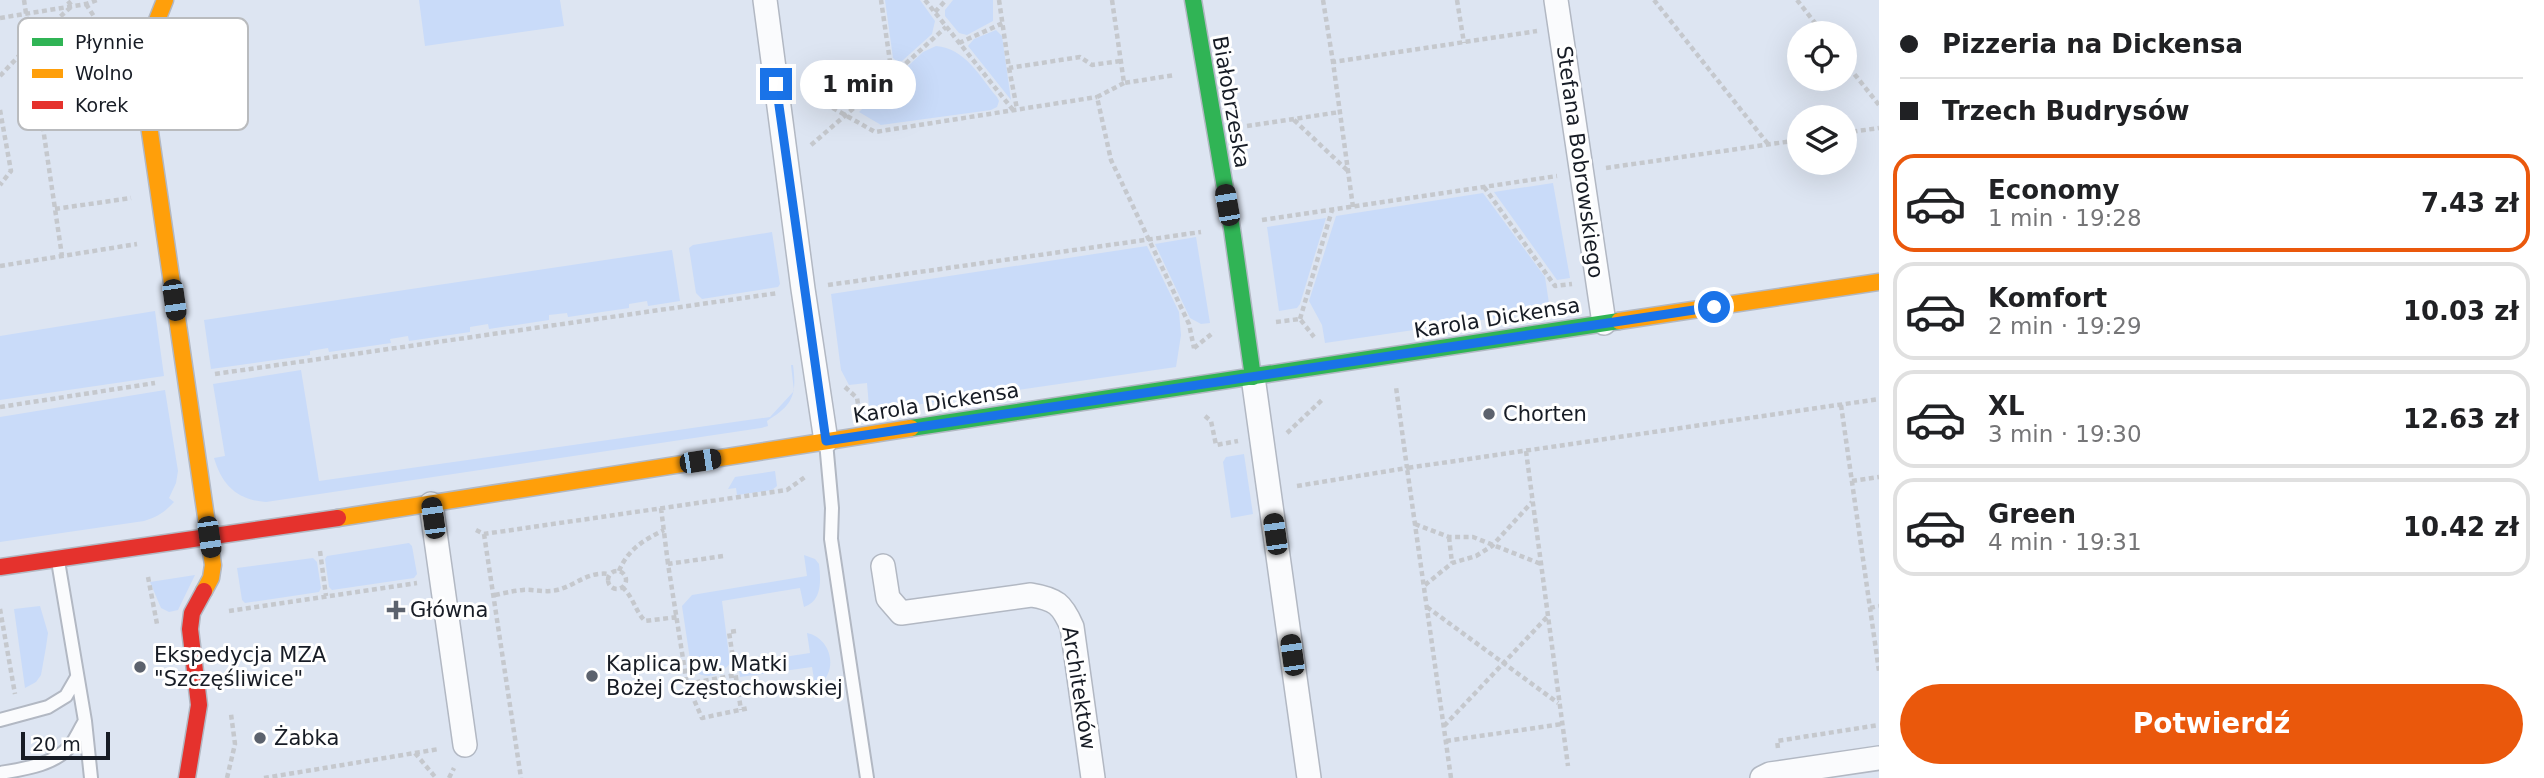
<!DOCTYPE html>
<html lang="pl">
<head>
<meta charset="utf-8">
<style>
  body { margin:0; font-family:"DejaVu Sans",sans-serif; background:#f2f2f2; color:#202124; height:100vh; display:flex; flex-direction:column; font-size:26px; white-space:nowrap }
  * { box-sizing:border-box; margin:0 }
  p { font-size:23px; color:#757577 }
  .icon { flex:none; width:38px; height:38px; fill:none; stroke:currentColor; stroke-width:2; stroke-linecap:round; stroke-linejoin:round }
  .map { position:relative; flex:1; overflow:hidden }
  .panel { display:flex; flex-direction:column; background:#fff; width:665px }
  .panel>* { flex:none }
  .top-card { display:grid; align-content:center; height:154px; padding:0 21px; background:#fff }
  .tools { position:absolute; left:1787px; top:21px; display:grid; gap:14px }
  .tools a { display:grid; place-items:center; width:70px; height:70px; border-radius:50%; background:#fff; box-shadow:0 7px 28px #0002; font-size:35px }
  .scale { position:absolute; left:21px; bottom:18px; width:89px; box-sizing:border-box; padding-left:7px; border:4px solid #171c25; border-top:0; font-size:19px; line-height:24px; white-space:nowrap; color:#171c25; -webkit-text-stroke:5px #fff; paint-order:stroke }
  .end { position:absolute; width:32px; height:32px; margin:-16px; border:9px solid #1a73e8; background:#fff; box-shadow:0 0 0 4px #fff }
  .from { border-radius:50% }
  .bubble { position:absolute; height:49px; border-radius:24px; background:#fff; box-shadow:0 7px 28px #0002; font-size:23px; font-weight:700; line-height:49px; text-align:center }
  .car { position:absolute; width:21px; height:42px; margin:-21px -10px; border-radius:9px; box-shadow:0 0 5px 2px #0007; background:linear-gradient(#222 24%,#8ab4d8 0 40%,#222 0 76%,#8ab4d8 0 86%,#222 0) }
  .top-card b { display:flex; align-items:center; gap:24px; height:66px; font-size:26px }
  .top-card b+b { border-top:2px solid #e0e0e0 }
  .top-card i { width:18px; height:18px; background:#202124 }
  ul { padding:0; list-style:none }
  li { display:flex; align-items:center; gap:21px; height:98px; margin:0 14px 10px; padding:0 7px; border:4px solid #e0e0e0; border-radius:21px }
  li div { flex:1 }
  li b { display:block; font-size:26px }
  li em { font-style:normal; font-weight:700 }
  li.active { border-color:#ea580c }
  li>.icon { width:63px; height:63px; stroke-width:1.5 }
  .primary-button { display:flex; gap:14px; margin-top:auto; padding:14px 21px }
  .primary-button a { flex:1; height:80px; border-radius:42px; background:#ea580c; color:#fff; font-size:28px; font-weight:700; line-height:80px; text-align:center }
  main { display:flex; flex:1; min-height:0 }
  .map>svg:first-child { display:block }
</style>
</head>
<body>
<main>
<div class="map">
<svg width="1879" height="778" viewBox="0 0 1879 778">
  <rect width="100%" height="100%" fill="#dde5f2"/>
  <path fill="#c9dbf9" d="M419,0h141l4,26 -139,20z
    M885,0h35l15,21 -3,13 -30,27 -4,1 -5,-4z
    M953,0h40v21l-26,14 -8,-2 -14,-17v-6z
    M996,30l6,6 9,64 -43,-54 6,-7z
    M936,46c29,2 44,31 61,51l2,4 -2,6 -6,3 -110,15 -22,-13 64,-60z
    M1553,183l17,95 -13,2 -63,-88z
    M1483,193l62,84 5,33 -225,33 -3,-18 -13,-24 27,-85z
    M1326,218l-26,86 -3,4 -18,3 -12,-84z
    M772,232l8,52 -2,3 -76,12 -6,-6 -7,-45 4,-3z
    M1196,237l14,86 -9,1 -11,-6 -35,-74z
    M1147,246l32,66 2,23 -5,32 -289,42 -18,-2 -2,-24 -18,2 -8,-15 -10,-76z
    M672,250l8,51 -32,5 -1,-5 -18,3v4l-61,9 -1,-4 -18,2v5l-60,9 -1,-5 -18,3v5l-61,9 -1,-5 -18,3 1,4 -62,9 -1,-4 -18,3v4l-99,14 -7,-49z
    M155,311l9,65 -164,24v-64z
    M791,365h2c4,30 0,40 -26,56l1,5 -7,2 -495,74c-29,-2 -44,-17 -52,-44l11,-2 -12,-72 88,-14 18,111 451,-64 24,-26z
    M165,390l13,81 -2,12 -7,15 5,4c-9,10 -17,15 -30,19l-144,21v-125z
    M1244,454l9,60 -22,4 -8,-56 3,-5z
    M775,471l2,15 -5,4 -35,5 -1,-7 -8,1 7,-12z
    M409,543l3,3 5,28 -3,4 -82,12 -3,-3 -4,-28 2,-3z
    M804,555l11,4 4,5c2,17 3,37 -15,43l-4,-19 -78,13 8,62c-9,14 -29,19 -39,3l-9,-60 10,-11 115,-19z
    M313,558l4,4 4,26 -2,4 -74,11 -3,-3 -5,-32z
    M195,575l-17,35 -9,2 -8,-4 -11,-26z
    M40,606l8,27 -2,14 -5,28 -5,7 -11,6 -11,-79z
    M807,633c24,5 32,37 12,52h-4l-3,-18 -72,10 -2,-13 72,-11z"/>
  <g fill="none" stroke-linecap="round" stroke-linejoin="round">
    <g stroke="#b2b8c3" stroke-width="16">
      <path id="lane" d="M826,442l6,66 -1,31 36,239
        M58,561l27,160 6,57
        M0,720l48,-13 18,-11 11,-19
        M0,773c24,-4 55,-8 71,-28 5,-7 9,-16 14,-24"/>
    </g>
    <g stroke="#b2b8c3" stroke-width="26">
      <path id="street" d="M765,0l38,289 23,152
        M1556,0l48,323
        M1253,377l56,401
        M431,504l34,241
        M883,566l5,32 13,15 130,-18c25,4 31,9 41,32l21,151
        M1762,778l8,-4 109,-16"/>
    </g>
    <g stroke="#b2b8c3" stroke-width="19">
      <path id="fast" d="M1193,0l39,229 21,148
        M911,428l708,-107"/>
    </g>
    <g stroke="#b2b8c3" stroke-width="19">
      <path id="slow" d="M165,0l-13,33 -8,58 69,474 -2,13 -7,13
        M1619,321l260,-39
        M338,518l573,-90"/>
    </g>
    <g stroke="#b2b8c3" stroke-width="19">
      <path id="jam" d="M0,567l338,-49
        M187,778l12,-73 -9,-76 2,-16 12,-22"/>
    </g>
    <path stroke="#c5c8cd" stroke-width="4.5" stroke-dasharray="5 3.5" stroke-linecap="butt" d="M24,0l38,256
      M925,0l88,110
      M999,0l10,68 71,-11 12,8 28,-4
      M1112,0l12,83 51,-8
      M1323,0l10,62
      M1457,0l7,43
      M1654,0l114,144
      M1797,0l26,33
      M86,4l32,50
      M935,12l11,-12
      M0,18l86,-14 11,-4
      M959,43l44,-20
      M1844,61l35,44
      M1009,68l8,41
      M893,75l53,-48
      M0,76l31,-33 41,-37 -5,-6
      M1124,83l-27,14 14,63 78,164 5,24
      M803,91l72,41 222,-35
      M0,110l11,61 -11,14
      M1294,120l54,51
      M1247,126l93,-14
      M1844,133l35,-5
      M811,145l81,-70 -11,-75
      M1606,168l193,-28
      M1484,187l71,99 17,-2
      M1353,207l-20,-145 204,-31
      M55,209l76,-11
      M1262,220l295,-44
      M0,266l137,-22
      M828,285l373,-53
      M1300,319l32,-109
      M1276,322l24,-3 14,18
      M1194,348l20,-16
      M215,374l563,-81
      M845,387l12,11 1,6
      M1841,405l38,266
      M0,407l155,-24
      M1205,416l6,5 5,24 22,-4
      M1287,433l37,-35
      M1526,451l42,315
      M1852,481l27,-4
      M1297,486l110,-18 -11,-81
      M661,508l7,56
      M1415,524l34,13h24l68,27
      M476,530l8,4 303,-44 18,-13
      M484,534l37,244
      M1449,537l3,26
      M320,551l6,45
      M723,556l-55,8 19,120 15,34 47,-10
      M619,571c9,-22 25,-31 45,-41
      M608 580a9 9 0 1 1 18 0a9 9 0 1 1-18 0Z
      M148,577l9,47
      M1425,585l27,-22 24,-7 16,-10 40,-44
      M622,587c11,9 13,24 23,34l32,-4
      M495,595c9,-2 18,-4 28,-5 11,-1 22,3 34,0 20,-5 30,-19 53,-16
      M1427,607l131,96
      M1870,608l9,-2
      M0,609l15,85
      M229,611l188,-28
      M736,631l-7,1 12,78
      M687,684l49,-9
      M1444,726l104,-110
      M1446,741l116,-17
      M1778,748l-1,-7 102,-16
      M415,753l21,25
      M227,778l8,-34 -4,-30
      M264,778l175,-29
      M449,778l5,-10
      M1451,778l-44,-310 472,-69"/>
    <use href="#lane" stroke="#fafbfd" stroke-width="12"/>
    <use href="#street" stroke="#fafbfd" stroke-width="23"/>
    <use href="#fast" stroke="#30b455" stroke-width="16"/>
    <use href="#slow" stroke="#ff9f0a" stroke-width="16"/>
    <use href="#jam" stroke="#e5322d" stroke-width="16"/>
  </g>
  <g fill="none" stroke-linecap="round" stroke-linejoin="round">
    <path stroke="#1a73e8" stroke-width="9" d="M776,84l50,357 888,-134"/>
  </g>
  <g fill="#5c626d" stroke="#fff" stroke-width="2.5">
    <circle cx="1489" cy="414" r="7"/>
    <path d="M392.5 599.5h7v7h7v7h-7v7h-7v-7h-7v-7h7z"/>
    <circle cx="140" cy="667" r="7"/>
    <circle cx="592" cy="676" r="7"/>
    <circle cx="260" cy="738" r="7"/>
  </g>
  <g text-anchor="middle" stroke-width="6" stroke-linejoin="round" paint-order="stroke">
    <g font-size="21" fill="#171c25" stroke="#fff">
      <text transform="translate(1231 102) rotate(80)" y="7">Białobrzeska</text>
      <text transform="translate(1580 162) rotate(82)" y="7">Stefana Bobrowskiego</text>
      <text transform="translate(1497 318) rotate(-9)" y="7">Karola Dickensa</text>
      <text transform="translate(936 403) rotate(-9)" y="7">Karola Dickensa</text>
      <text transform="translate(1079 688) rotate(81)" y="7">Architektów</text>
    </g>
    <g font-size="21" fill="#171c25" stroke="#fff" text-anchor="start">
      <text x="1503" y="421">Chorten</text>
      <text x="410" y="617">Główna</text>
      <text x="154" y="662">Ekspedycja MZA<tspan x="154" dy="24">"Szczęśliwice"</tspan></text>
      <text x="606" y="671">Kaplica pw. Matki<tspan x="606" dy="24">Bożej Częstochowskiej</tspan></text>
      <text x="274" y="745">Żabka</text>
    </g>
  </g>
  <rect x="18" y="18" width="230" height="112" rx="10" fill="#fff" stroke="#b9bbbe" stroke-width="2"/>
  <rect x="32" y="38" width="31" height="8" fill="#30b455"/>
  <rect x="32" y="69" width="31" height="9" fill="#ff9f0a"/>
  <rect x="32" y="101" width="31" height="8" fill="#e5322d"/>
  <g font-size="19" fill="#171c25">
    <text x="75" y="49">Płynnie</text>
    <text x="75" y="80">Wolno</text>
    <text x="75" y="112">Korek</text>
  </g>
</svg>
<div class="tools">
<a><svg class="icon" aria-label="locate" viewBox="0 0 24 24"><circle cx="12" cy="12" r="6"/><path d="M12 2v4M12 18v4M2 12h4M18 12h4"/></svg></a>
<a><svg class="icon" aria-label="layers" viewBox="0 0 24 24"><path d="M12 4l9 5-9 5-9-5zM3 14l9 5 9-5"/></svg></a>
</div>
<div class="scale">20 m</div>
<i class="end from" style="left:1714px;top:307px"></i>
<i class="end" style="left:776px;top:84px"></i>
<div class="bubble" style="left:800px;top:60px;width:116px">1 min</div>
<i class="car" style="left:1227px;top:205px;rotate:350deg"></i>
<i class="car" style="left:174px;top:300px;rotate:172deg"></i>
<i class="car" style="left:700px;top:461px;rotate:81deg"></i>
<i class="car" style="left:433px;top:518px;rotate:352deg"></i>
<i class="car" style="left:1275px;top:534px;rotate:352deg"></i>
<i class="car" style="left:209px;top:537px;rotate:172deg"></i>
<i class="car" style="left:1292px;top:655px;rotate:352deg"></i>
</div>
<section class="panel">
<div class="top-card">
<b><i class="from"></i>Pizzeria na Dickensa</b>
<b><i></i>Trzech Budrysów</b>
</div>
<ul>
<li class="active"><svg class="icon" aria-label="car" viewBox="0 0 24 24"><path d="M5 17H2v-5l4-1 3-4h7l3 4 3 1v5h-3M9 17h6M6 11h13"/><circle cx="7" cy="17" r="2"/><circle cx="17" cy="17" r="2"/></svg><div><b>Economy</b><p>1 min · 19:28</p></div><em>7.43 zł</em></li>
<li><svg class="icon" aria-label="car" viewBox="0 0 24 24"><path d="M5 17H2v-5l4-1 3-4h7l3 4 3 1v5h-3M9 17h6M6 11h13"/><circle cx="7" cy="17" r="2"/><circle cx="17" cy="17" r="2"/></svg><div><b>Komfort</b><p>2 min · 19:29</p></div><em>10.03 zł</em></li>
<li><svg class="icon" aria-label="car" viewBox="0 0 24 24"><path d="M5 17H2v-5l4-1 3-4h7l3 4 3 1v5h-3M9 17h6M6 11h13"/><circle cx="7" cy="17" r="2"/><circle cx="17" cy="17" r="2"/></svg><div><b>XL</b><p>3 min · 19:30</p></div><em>12.63 zł</em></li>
<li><svg class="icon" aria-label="car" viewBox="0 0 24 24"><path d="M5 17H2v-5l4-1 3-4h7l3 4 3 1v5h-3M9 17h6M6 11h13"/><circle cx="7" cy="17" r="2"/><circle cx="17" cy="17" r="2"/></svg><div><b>Green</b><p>4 min · 19:31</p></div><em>10.42 zł</em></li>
</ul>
<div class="primary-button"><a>Potwierdź</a></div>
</section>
</main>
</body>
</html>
